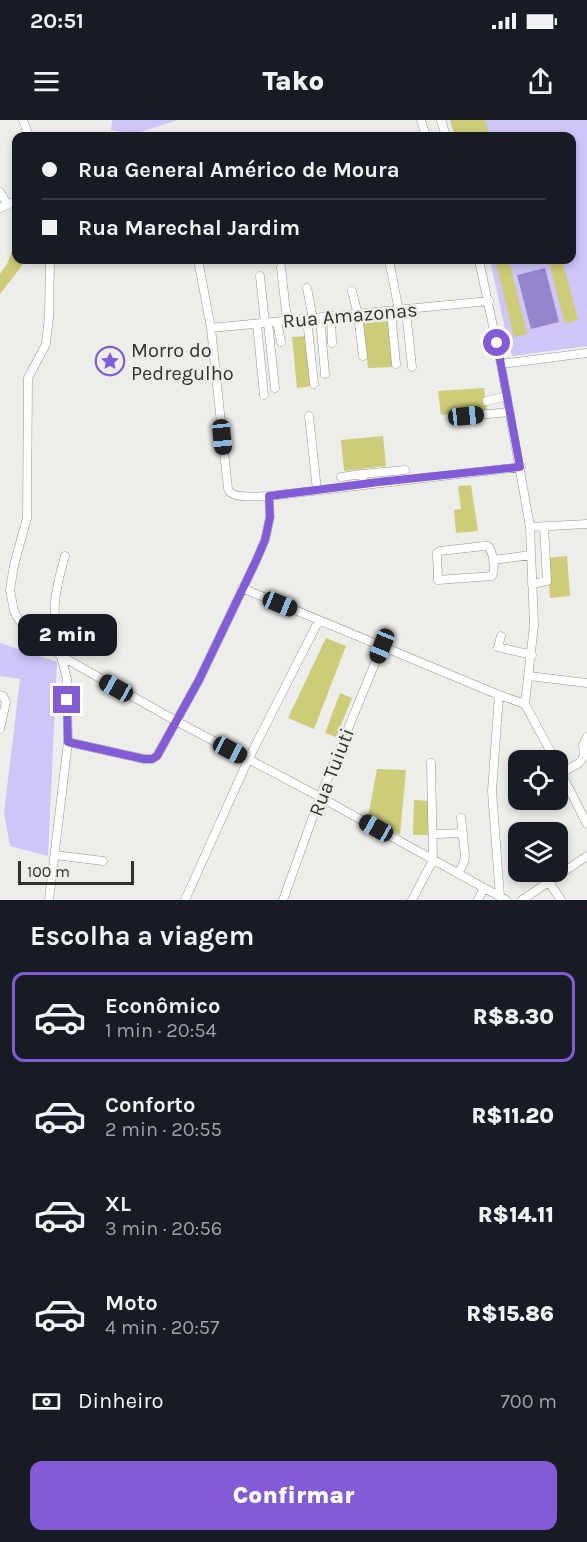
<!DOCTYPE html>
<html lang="pt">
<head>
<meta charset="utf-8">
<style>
  body { margin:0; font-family:Karla,sans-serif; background:#20242c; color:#f1f3f6; height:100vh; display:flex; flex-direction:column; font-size:22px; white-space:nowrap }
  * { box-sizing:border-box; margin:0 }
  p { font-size:20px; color:#9ea1a6 }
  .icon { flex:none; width:33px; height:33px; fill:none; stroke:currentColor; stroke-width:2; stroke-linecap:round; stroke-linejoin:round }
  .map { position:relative; height:780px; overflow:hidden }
  .details { display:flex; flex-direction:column; background:#171b24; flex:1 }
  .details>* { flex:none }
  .hud { position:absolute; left:12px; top:12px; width:564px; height:132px; border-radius:12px; box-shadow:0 3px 9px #0003; display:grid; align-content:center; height:132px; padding:0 30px; background:#171b24 }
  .tools { position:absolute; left:508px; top:630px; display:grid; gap:12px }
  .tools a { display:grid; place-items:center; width:60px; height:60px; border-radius:12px; background:#171b24; box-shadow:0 3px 9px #0003; font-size:30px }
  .scale { position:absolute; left:18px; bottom:15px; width:116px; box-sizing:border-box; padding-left:6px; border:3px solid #323231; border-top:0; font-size:16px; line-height:21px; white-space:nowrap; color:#323231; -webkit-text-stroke:4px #edeee9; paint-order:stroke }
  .end { position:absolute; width:27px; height:27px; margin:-14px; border:8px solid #815cd6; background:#fff; box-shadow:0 0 0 3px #fff }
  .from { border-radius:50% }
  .bubble { position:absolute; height:42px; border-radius:12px; background:#171b24; box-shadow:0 3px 9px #0003; font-size:20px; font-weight:800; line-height:42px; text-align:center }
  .car { position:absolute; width:18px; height:36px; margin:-18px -9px; border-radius:8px; box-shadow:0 0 4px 2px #0007; background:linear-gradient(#222 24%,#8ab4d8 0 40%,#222 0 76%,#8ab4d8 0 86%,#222 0) }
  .hud b { display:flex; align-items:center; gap:21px; height:57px; font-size:22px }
  .hud b+b { border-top:2px solid #363941 }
  .hud i { width:15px; height:15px; background:#f1f3f6 }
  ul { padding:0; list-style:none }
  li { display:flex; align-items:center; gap:18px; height:90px; margin:0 12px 9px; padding:0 18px; border:3px solid transparent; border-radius:12px }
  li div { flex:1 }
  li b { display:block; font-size:22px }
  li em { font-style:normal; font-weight:800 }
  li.selected { border-color:#815cd6 }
  li>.icon { width:54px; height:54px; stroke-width:1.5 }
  h2 { padding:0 30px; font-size:27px; line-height:72px }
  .pay { display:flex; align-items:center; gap:15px; height:66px; padding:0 30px; font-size:22px }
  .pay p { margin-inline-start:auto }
  .primary-button { display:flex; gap:12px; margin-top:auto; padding:12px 30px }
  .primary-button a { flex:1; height:69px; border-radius:12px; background:#815cd6; color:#fff; font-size:24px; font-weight:800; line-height:69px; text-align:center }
  .status { display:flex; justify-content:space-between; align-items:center; height:42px; padding:0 30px; background:#171b24; direction:ltr }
  .status svg { height:16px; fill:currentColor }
  header { display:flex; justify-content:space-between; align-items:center; height:78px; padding:0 30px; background:#171b24; font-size:27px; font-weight:800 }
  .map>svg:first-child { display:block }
</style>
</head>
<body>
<div class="status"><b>20:51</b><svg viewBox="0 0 49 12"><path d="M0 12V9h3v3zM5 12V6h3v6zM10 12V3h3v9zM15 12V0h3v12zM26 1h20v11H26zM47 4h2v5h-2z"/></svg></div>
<header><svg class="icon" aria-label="menu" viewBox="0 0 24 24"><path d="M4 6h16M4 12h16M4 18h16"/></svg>Tako<svg class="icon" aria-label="share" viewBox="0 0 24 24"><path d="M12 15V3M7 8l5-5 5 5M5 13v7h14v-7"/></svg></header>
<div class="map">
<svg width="587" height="780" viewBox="0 0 587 780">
  <rect width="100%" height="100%" fill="#edeee9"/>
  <path fill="#cfc5f9" d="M112,0h66l-44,14 -23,-4z
    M450,0h137v226l-74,10 -3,-4 -20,-92h82v-124h-117z
    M0,523l57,19 -9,194 -38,-10 -6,-33 16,-134 -20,-3z"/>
  <path fill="#9585cc" d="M545,148l14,54 -28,7 -14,-54z"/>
  <path fill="#cccc79" d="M450,0h35l5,16h-35z
    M16,121v19h9l-4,7 -21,27v-20l7,-10z
    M495,140h14l18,74 -13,3z
    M548,140h14l16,60 -13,4z
    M388,201l6,46 -26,1 -5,-45z
    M308,216l5,50 -16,2 -5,-51z
    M484,268l3,23 -46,4 -3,-24z
    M383,316l3,30 -42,5 -3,-31z
    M471,365l7,46 -22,2 -2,-23 7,-1 -3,-23z
    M567,436l3,40 -20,2 -3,-40z
    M326,518l20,8 -32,83 -26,-11z
    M340,573l12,5 -16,39 -11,-4z
    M377,649l29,1 -6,65 -32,-18z
    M414,680l15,1v34h-16z"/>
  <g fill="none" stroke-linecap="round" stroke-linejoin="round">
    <g stroke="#969692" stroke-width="9">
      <path id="minor" d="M23,0l6,16
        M421,0l5,16
        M441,0l5,16
        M0,72l8,13
        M0,88l16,-7
        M198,140l13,68 16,152c1,4 0,8 2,11 5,8 31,5 40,5l252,-29
        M389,140l10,51
        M479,140l22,104 29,163 4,98 -9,79
        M281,147l6,54
        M260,156l5,47
        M307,168l6,31
        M352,171l6,24 5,41
        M406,191l6,56
        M391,192l5,52
        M331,197l1,26
        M320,198l5,56
        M307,199l7,65
        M277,202l4,20
        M268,203l7,65
        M257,204l7,71
        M211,208l278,-27
        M501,244l86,-11
        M487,281l20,-5
        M309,296l8,74
        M466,296l44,-4
        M362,354l43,-4
        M341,357l21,-3 1,5
        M530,407l57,-3
        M484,426h4c5,6 8,23 4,30l-54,4 -1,-27 3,-2z
        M65,436c-12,41 -14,59 -4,100l115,65 144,76 186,103
        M493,440l38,-5
        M532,464l15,-3 -3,-55
        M242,468l257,107 26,9
        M501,516l-3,11 34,8
        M529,556l58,7
        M0,575l3,1 3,6 -6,27
        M499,575l-7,96 8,106
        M525,584l30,56
        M68,622l76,17h8l5,-3 42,-76 57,-119 9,-21 5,-23 -1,-21
        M558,647l29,57
        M561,653l18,-10 5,-7 -1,-11 4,-8
        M437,714l26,-1
        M55,735l48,6
        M458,754l6,-12 1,-6 -4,-38
        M549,762l12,18
        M49,780l19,-158 -1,-63 -6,-23 -37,-29 -7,-10 -3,-6 -4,-21 4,-25 13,-47 1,-140 18,-34 3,-28 1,-56
        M185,780l63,-140 71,-140
        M283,780l37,-103 62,-151
        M412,780l21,-40 -2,-97
        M478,780l6,-12
        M522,780l65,-44"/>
    </g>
    <use href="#minor" stroke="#fff" stroke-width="8"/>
  </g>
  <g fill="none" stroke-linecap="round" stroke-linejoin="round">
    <path stroke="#815cd6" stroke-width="8" d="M67,580l1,42 76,17h8l5,-3 42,-76 57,-119 9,-21 5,-23 -1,-21 110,-14 141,-15 -23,-124"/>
  </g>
  <defs>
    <g id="sight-ring" transform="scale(1.5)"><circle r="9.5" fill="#edeee9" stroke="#815cd6" stroke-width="1.5"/><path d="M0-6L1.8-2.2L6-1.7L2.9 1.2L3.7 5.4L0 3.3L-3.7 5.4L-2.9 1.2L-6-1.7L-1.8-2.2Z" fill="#815cd6"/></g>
  </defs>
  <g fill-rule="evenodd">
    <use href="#sight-ring" x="110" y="241"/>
  </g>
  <g text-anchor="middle" stroke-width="5" stroke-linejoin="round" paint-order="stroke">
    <g font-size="20" fill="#323231" stroke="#edeee9">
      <text transform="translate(350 195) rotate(-5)" y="7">Rua Amazonas</text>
      <text transform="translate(331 652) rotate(-69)" y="7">Rua Tuiuti</text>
    </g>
    <g font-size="20" fill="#323231" stroke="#edeee9" text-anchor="start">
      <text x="131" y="237">Morro do<tspan x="131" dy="23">Pedregulho</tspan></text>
    </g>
  </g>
</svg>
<div class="tools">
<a><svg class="icon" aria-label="locate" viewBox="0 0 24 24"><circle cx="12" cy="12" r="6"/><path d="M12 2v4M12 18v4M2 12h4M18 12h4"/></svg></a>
<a><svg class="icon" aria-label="layers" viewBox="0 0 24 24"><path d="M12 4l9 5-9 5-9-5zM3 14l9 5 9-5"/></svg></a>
</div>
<div class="scale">100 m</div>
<i class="end from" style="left:497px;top:223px"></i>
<i class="end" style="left:67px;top:580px"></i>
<div class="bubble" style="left:18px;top:494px;width:99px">2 min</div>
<i class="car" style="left:466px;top:296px;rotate:84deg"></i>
<i class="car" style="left:222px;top:317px;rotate:174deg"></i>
<i class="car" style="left:280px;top:484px;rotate:112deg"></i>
<i class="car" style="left:382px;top:526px;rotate:202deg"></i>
<i class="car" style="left:116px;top:568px;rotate:299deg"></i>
<i class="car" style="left:230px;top:630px;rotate:118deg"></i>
<i class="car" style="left:376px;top:708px;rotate:299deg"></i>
<div class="hud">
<b><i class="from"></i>Rua General Américo de Moura</b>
<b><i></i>Rua Marechal Jardim</b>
</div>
</div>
<section class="details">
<h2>Escolha a viagem</h2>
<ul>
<li class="selected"><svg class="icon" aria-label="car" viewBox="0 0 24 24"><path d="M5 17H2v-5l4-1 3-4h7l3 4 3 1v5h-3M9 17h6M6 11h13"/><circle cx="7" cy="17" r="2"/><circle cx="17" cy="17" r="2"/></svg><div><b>Econômico</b><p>1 min · 20:54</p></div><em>R$8.30</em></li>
<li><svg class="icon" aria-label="car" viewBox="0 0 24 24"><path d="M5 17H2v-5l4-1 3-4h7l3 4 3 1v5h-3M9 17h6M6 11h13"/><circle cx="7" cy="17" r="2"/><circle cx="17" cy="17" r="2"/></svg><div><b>Conforto</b><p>2 min · 20:55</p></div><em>R$11.20</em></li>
<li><svg class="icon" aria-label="car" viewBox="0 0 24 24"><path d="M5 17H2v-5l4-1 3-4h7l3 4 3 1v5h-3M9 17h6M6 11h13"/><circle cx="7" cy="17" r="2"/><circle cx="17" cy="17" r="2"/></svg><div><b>XL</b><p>3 min · 20:56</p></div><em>R$14.11</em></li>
<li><svg class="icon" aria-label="car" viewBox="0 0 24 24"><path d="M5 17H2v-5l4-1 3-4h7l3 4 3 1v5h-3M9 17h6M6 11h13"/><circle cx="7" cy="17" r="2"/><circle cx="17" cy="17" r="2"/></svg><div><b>Moto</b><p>4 min · 20:57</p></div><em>R$15.86</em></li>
</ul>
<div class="pay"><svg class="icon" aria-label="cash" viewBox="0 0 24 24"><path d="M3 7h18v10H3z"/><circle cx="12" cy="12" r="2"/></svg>Dinheiro<p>700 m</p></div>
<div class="primary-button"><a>Confirmar</a></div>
</section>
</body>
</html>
